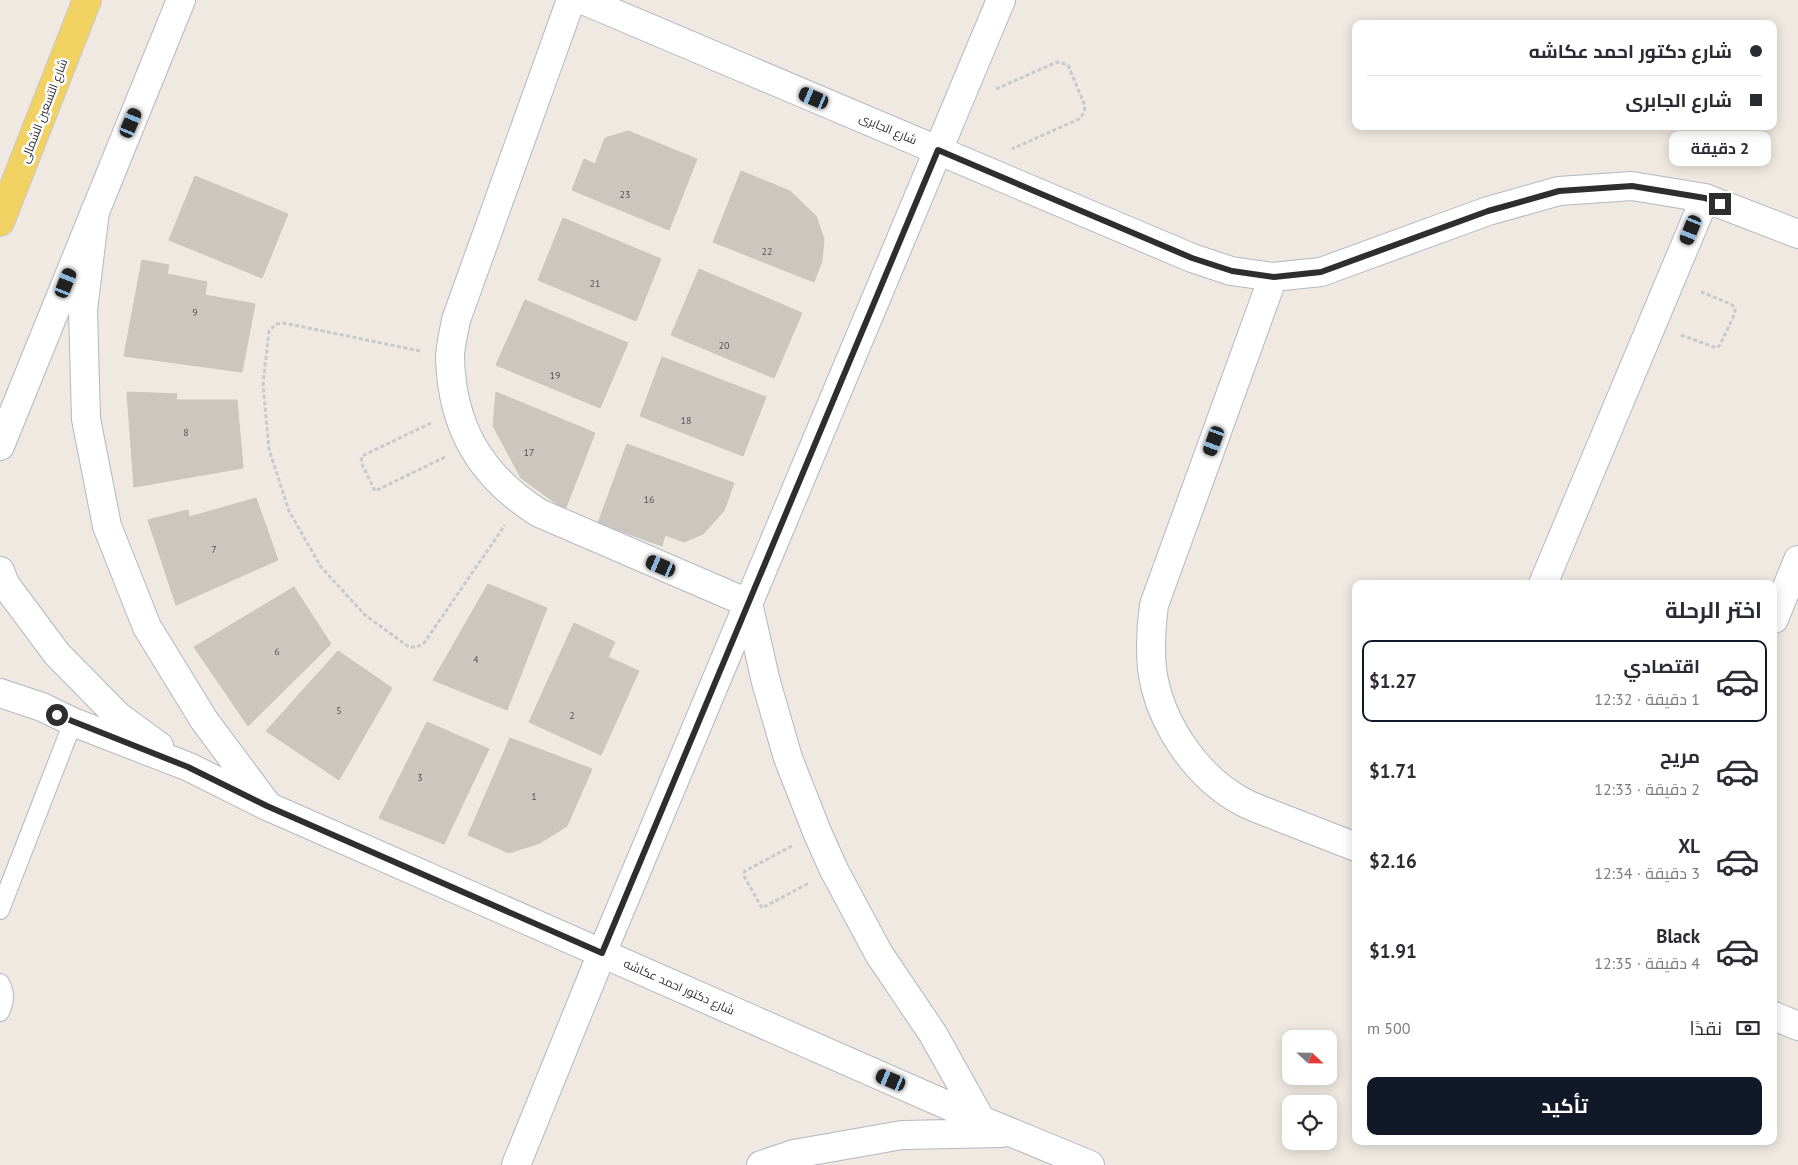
<!DOCTYPE html>
<html lang="ar">
<head>
<meta charset="utf-8">
<style>
  body { margin:0; font-family:"PT Sans",Cairo,sans-serif; background:#f7f7f7; color:#2b2b33; direction:rtl; height:100vh; display:flex; flex-direction:column; font-size:19px; white-space:nowrap }
  * { box-sizing:border-box; margin:0 }
  p { font-size:16px; color:#7c7c81 }
  .icon { flex:none; width:28px; height:28px; fill:none; stroke:currentColor; stroke-width:2; stroke-linecap:round; stroke-linejoin:round }
  .map { position:relative; flex:1; overflow:hidden; direction:ltr }
  .details { position:absolute; left:1352px; top:580px; width:425px; height:565px; display:flex; flex-direction:column; background:#fff; border-radius:10px; box-shadow:0 2px 12px #0003; direction:rtl }
  .details>* { flex:none }
  .banner { position:absolute; left:1352px; top:20px; width:425px; height:110px; border-radius:10px; box-shadow:0 2px 12px #0003; direction:rtl; display:grid; align-content:center; height:110px; padding:0 15px; background:#fff }
  .needle { width:32px; rotate:112deg }
  .fabs { position:absolute; left:1282px; top:1030px; display:grid; gap:10px }
  .fabs a { display:grid; place-items:center; width:55px; height:55px; border-radius:10px; background:#fff; box-shadow:0 2px 12px #0003; font-size:25px }
  .end { position:absolute; width:22px; height:22px; margin:-11px; border:6px solid #2e2e2e; background:#fff; box-shadow:0 0 0 2px #fff }
  .from { border-radius:50% }
  .bubble { position:absolute; height:35px; border-radius:10px; background:#fff; box-shadow:0 2px 12px #0003; font-size:16px; font-weight:700; line-height:35px; text-align:center; direction:rtl }
  .car { position:absolute; width:15px; height:30px; margin:-15px -8px; border-radius:6px; box-shadow:0 0 4px 1px #0007; background:linear-gradient(#222 24%,#8ab4d8 0 40%,#222 0 76%,#8ab4d8 0 86%,#222 0) }
  .banner b { display:flex; align-items:center; gap:18px; height:48px; font-size:19px }
  .banner b+b { border-top:1px solid #e1e1e2 }
  .banner i { width:12px; height:12px; background:#2b2b33 }
  ul { padding:0; list-style:none }
  li { display:flex; align-items:center; gap:15px; height:82px; margin:0 10px 8px; padding:0 5px; border:2px solid transparent; border-radius:10px }
  li div { flex:1 }
  li b { display:block; font-size:19px }
  li em { font-style:normal; font-weight:700 }
  li.selected { border-color:#111827 }
  li>.icon { width:45px; height:45px; stroke-width:1.5 }
  h2 { padding:0 15px; font-size:22px; line-height:60px }
  .pay { display:flex; align-items:center; gap:12px; height:55px; padding:0 15px; font-size:19px }
  .pay p { margin-inline-start:auto }
  .primary-button { display:flex; gap:10px; margin-top:auto; padding:10px 15px }
  .primary-button a { flex:1; height:58px; border-radius:10px; background:#111827; color:#fff; font-size:20px; font-weight:700; line-height:58px; text-align:center }
  .map>svg:first-child { display:block }
</style>
</head>
<body>
<div class="map">
<svg width="1798" height="1165" viewBox="0 0 1798 1165">
  <rect width="100%" height="100%" fill="#efe9e1"/>
  <path fill="#cbc7bf" stroke="#cbc5ba" d="M628,131l69,28 -28,71 -97,-40 12,-31 11,5 10,-26z
    M741,171l49,20 26,25 8,23 -2,22 -8,21 -101,-40z
    M195,176l93,38 -26,64 -93,-38z
    M563,218l98,41 -25,62 -98,-41z
    M142,260l27,5 -2,9 40,8 -2,13 50,9 -13,68 -118,-16z
    M699,269l103,44 -28,65 -103,-43z
    M525,300l103,43 -28,65 -104,-43z
    M662,357l104,40 -23,59 -103,-40z
    M127,392l50,2 -1,6h61l6,68 -109,19z
    M496,392l99,41 -30,77 -44,-32 -28,-52z
    M627,444l107,39 -10,28 -21,23 -19,8 -19,-7 -3,11 -64,-23z
    M256,498l22,62 -102,45 -28,-85 40,-10 1,7z
    M488,584l59,24 -40,102 -74,-30z
    M294,587l37,57 -83,82 -54,-79z
    M574,623l41,19 -7,15 31,14 -38,84 -72,-33z
    M338,651l54,37 -53,92 -73,-49z
    M427,722l62,27 -45,95 -65,-26z
    M510,738l82,31 -25,57 -27,17 -31,10 -41,-18z"/>
  <g fill="none" stroke-linecap="round" stroke-linejoin="round">
    <g stroke="#b4b7c1" stroke-width="20">
      <path id="lane" d="M0,910l73,-188
        M0,983c6,10 5,19 0,29"/>
    </g>
    <g stroke="#b4b7c1" stroke-width="30">
      <path id="street" d="M571,0l-115,320c-2,12 -6,26 -6,38 2,70 31,118 89,155l209,90
        M583,0l609,258 39,13 42,6 48,-5 167,-61 71,-20 73,-5 73,12 93,36
        M1273,277l-119,328c-3,21 -4,42 -2,64 7,53 44,108 91,133 11,6 24,10 36,15 26,10 51,20 77,30
        M1543,584l162,-386
        M1774,619l24,-59
        M1774,1016l24,10
        M516,1165l86,-212 399,-953"/>
    </g>
    <g stroke="#b4b7c1" stroke-width="30">
      <path id="secondary" d="M95,211l-12,99 3,109 21,107 40,101 57,93 61,82
        M0,446l181,-446
        M0,571l5,13 52,70 61,62 41,30
        M748,603l18,79 22,76 29,74 17,38 45,84 54,80 48,86
        M0,693l42,14 31,15 116,45 78,39 714,314 109,45
        M761,1165l33,-11 108,-19 99,-2"/>
    </g>
    <g stroke="#c9c9c9" stroke-width="30">
      <path id="primary" d="M0,222l87,-222"/>
    </g>
    <path stroke="#c9c9c9" stroke-width="3" stroke-dasharray="4 2.5" stroke-linecap="butt" d="M996,89l61,-27 11,3 17,41 -1,7 -5,6 -67,30
      M1681,335l36,13 3,-3 15,-32v-5l-4,-4 -32,-13
      M420,351l-136,-28 -8,1 -7,7 -6,53 6,65 20,62 32,56 44,48 44,32h8l7,-4 81,-118
      M431,423l-69,33 -1,6 14,29 70,-34
      M792,846l-47,25 -1,2v3l18,32 47,-25"/>
    <use href="#lane" stroke="#fff" stroke-width="18"/>
    <use href="#street" stroke="#fff" stroke-width="28"/>
    <use href="#secondary" stroke="#fff" stroke-width="28"/>
    <use href="#primary" stroke="#f2d163" stroke-width="28"/>
  </g>
  <g fill="none" stroke-linecap="round" stroke-linejoin="round">
    <path stroke="#2e2e2e" stroke-width="6" d="M57,715l131,52 79,39 335,147 336,-803 254,108 40,13 42,6 47,-5 167,-61 71,-20 73,-5 73,12 15,6"/>
  </g>
  <g text-anchor="middle" stroke-width="5" stroke-linejoin="round" paint-order="stroke">
    <g font-size="10" fill="#555452">
      <text x="625" y="198">23</text>
      <text x="767" y="255">22</text>
      <text x="595" y="287">21</text>
      <text x="195" y="316">9</text>
      <text x="724" y="349">20</text>
      <text x="555" y="379">19</text>
      <text x="686" y="424">18</text>
      <text x="186" y="436">8</text>
      <text x="529" y="456">17</text>
      <text x="649" y="503">16</text>
      <text x="214" y="553">7</text>
      <text x="277" y="655">6</text>
      <text x="476" y="663">4</text>
      <text x="339" y="714">5</text>
      <text x="572" y="719">2</text>
      <text x="420" y="781">3</text>
      <text x="534" y="800">1</text>
    </g>
    <g font-size="12" fill="#2e2e2e" stroke="#fff">
      <text transform="translate(44 111) rotate(-69)" y="4">شارع التسعين الشمالى</text>
      <text transform="translate(888 129) rotate(23)" y="4">شارع الجابرى</text>
      <text transform="translate(679 987) rotate(24)" y="4">شارع دكتور احمد عكاشه</text>
    </g>
  </g>
</svg>
<div class="fabs">
<a><svg class="needle" viewBox="-14 -14 28 28"><path d="M0-13l5 13h-10z" fill="#e53935"/><path d="M0 13l5-13h-10z" fill="#7c7c81"/></svg></a>
<a><svg class="icon" aria-label="locate" viewBox="0 0 24 24"><circle cx="12" cy="12" r="6"/><path d="M12 2v4M12 18v4M2 12h4M18 12h4"/></svg></a>
</div>
<i class="end from" style="left:57px;top:715px"></i>
<i class="end" style="left:1720px;top:204px"></i>
<div class="bubble" style="left:1669px;top:131px;width:102px">2 دقيقة</div>
<i class="car" style="left:814px;top:98px;rotate:293deg"></i>
<i class="car" style="left:131px;top:123px;rotate:23deg"></i>
<i class="car" style="left:1691px;top:230px;rotate:202deg"></i>
<i class="car" style="left:66px;top:283px;rotate:22deg"></i>
<i class="car" style="left:1214px;top:441px;rotate:200deg"></i>
<i class="car" style="left:661px;top:566px;rotate:293deg"></i>
<i class="car" style="left:891px;top:1080px;rotate:293deg"></i>
<div class="banner">
<b><i class="from"></i>شارع دكتور احمد عكاشه</b>
<b><i></i>شارع الجابرى</b>
</div>
<section class="details">
<h2>اختر الرحلة</h2>
<ul>
<li class="selected"><svg class="icon" aria-label="car" viewBox="0 0 24 24"><path d="M5 17H2v-5l4-1 3-4h7l3 4 3 1v5h-3M9 17h6M6 11h13"/><circle cx="7" cy="17" r="2"/><circle cx="17" cy="17" r="2"/></svg><div><b>اقتصادي</b><p>1 دقيقة · 12:32</p></div><em>$1.27</em></li>
<li><svg class="icon" aria-label="car" viewBox="0 0 24 24"><path d="M5 17H2v-5l4-1 3-4h7l3 4 3 1v5h-3M9 17h6M6 11h13"/><circle cx="7" cy="17" r="2"/><circle cx="17" cy="17" r="2"/></svg><div><b>مريح</b><p>2 دقيقة · 12:33</p></div><em>$1.71</em></li>
<li><svg class="icon" aria-label="car" viewBox="0 0 24 24"><path d="M5 17H2v-5l4-1 3-4h7l3 4 3 1v5h-3M9 17h6M6 11h13"/><circle cx="7" cy="17" r="2"/><circle cx="17" cy="17" r="2"/></svg><div><b>XL</b><p>3 دقيقة · 12:34</p></div><em>$2.16</em></li>
<li><svg class="icon" aria-label="car" viewBox="0 0 24 24"><path d="M5 17H2v-5l4-1 3-4h7l3 4 3 1v5h-3M9 17h6M6 11h13"/><circle cx="7" cy="17" r="2"/><circle cx="17" cy="17" r="2"/></svg><div><b>Black</b><p>4 دقيقة · 12:35</p></div><em>$1.91</em></li>
</ul>
<div class="pay"><svg class="icon" aria-label="cash" viewBox="0 0 24 24"><path d="M3 7h18v10H3z"/><circle cx="12" cy="12" r="2"/></svg>نقدًا<p>500 m</p></div>
<div class="primary-button"><a>تأكيد</a></div>
</section>
</div>
</body>
</html>
